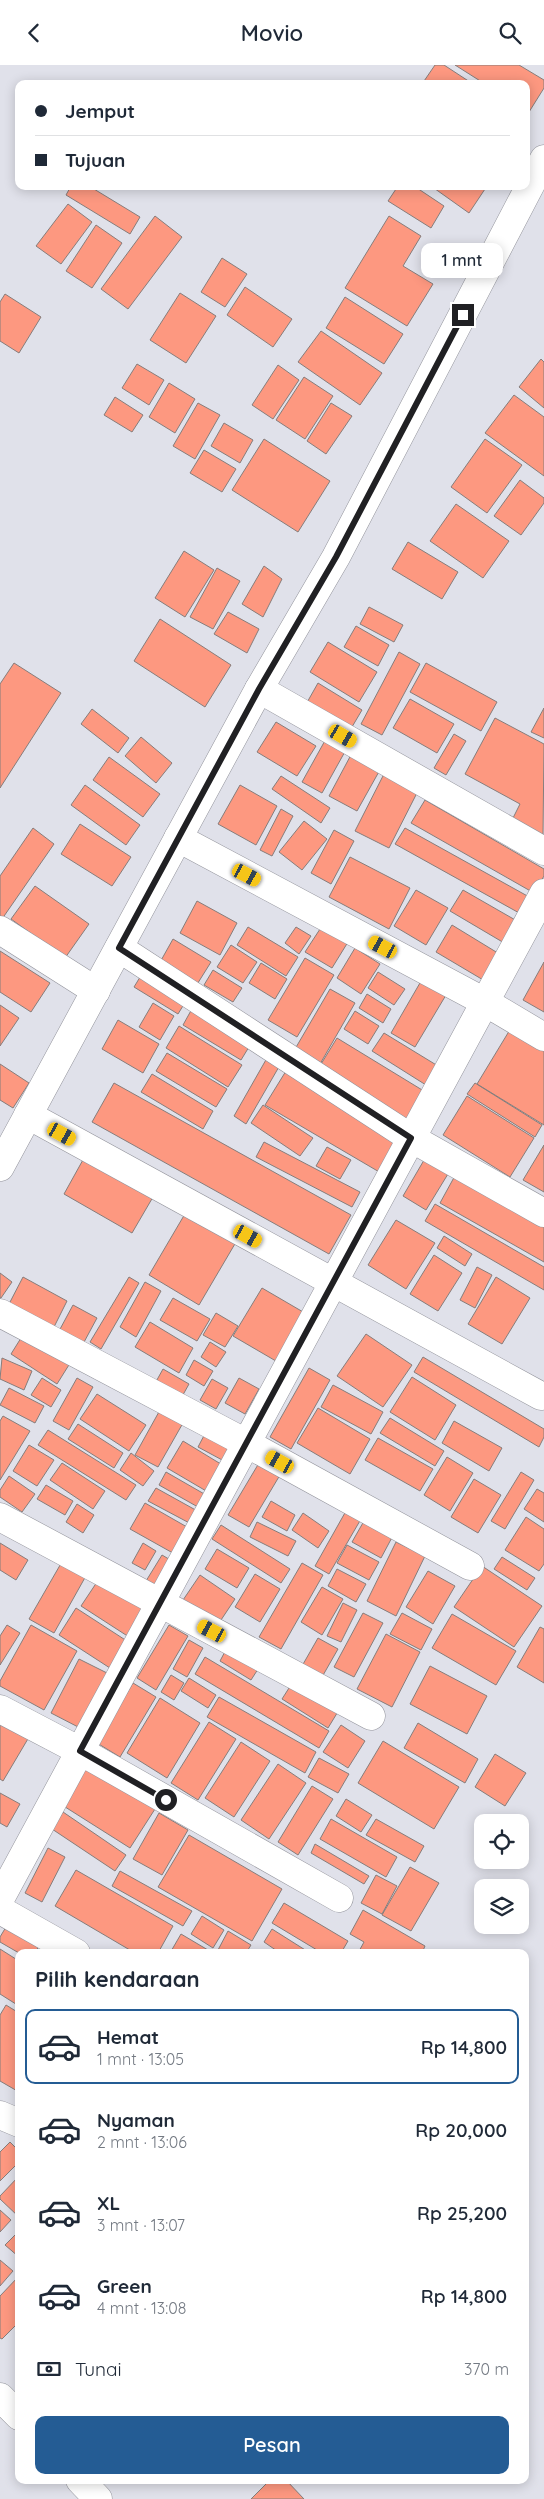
<!DOCTYPE html>
<html lang="id">
<head>
<meta charset="utf-8">
<style>
  body { margin:0; font-family:Quicksand,sans-serif; background:#f2f2f3; color:#1f2937; height:100vh; display:flex; flex-direction:column; font-size:19px; white-space:nowrap }
  * { box-sizing:border-box; margin:0 }
  p { font-size:16px; color:#747a83 }
  .icon { flex:none; width:28px; height:28px; fill:none; stroke:currentColor; stroke-width:2; stroke-linecap:round; stroke-linejoin:round }
  .map { position:relative; flex:1; overflow:hidden }
  .details { position:absolute; left:15px; top:1884px; width:514px; height:535px; display:flex; flex-direction:column; background:#fff; border-radius:10px; box-shadow:0 2px 12px #0003 }
  .details>* { flex:none }
  .top-card { position:absolute; left:15px; top:15px; width:515px; height:110px; border-radius:10px; box-shadow:0 2px 12px #0003; display:grid; align-content:center; height:110px; padding:0 20px; background:#fff }
  .controls { position:absolute; left:474px; top:1749px; display:grid; gap:10px }
  .controls a { display:grid; place-items:center; width:55px; height:55px; border-radius:10px; background:#fff; box-shadow:0 2px 12px #0003; font-size:25px }
  .end { position:absolute; width:22px; height:22px; margin:-11px; border:6px solid #202023; background:#fff; box-shadow:0 0 0 2px #fff }
  .from { border-radius:50% }
  .bubble { position:absolute; height:35px; border-radius:10px; background:#fff; box-shadow:0 2px 12px #0003; font-size:16px; font-weight:600; line-height:35px; text-align:center }
  .car { position:absolute; width:15px; height:30px; margin:-15px -8px; border-radius:6px; box-shadow:0 0 4px 1px #0007; background:linear-gradient(#f5c518 24%,#345 0 40%,#f5c518 0 76%,#345 0 86%,#f5c518 0) }
  .top-card b { display:flex; align-items:center; gap:18px; height:48px; font-size:19px }
  .top-card b+b { border-top:1px solid #e0e1e3 }
  .top-card i { width:12px; height:12px; background:#1f2937 }
  ul { padding:0; list-style:none }
  li { display:flex; align-items:center; gap:15px; height:75px; margin:0 10px 8px; padding:0 10px; border:2px solid transparent; border-radius:10px }
  li div { flex:1 }
  li b { display:block; font-size:19px }
  li em { font-style:normal; font-weight:600 }
  li.selected { border-color:#245c94 }
  li>.icon { width:45px; height:45px; stroke-width:1.5 }
  h2 { padding:0 20px; font-size:22px; line-height:60px }
  .pay { display:flex; align-items:center; gap:12px; height:55px; padding:0 20px; font-size:19px }
  .pay p { margin-inline-start:auto }
  .action { display:flex; gap:10px; margin-top:auto; padding:10px 20px }
  .action a { flex:1; height:58px; border-radius:10px; background:#245c94; color:#fff; font-size:20px; font-weight:600; line-height:58px; text-align:center }
  header { display:flex; justify-content:space-between; align-items:center; height:65px; padding:0 20px; background:#fff; font-size:22px; font-weight:600 }
  .map>svg:first-child { display:block }
</style>
</head>
<body>
<header><svg class="icon" aria-label="back" viewBox="0 0 24 24"><path d="M15 5l-7 7 7 7"/></svg>Movio<svg class="icon" aria-label="search" viewBox="0 0 24 24"><circle cx="10" cy="10" r="6"/><path d="M15 15l6 6"/></svg></header>
<div class="map">
<svg width="544" height="2434" viewBox="0 0 544 2434">
  <rect width="100%" height="100%" fill="#e0e1ea"/>
  <path fill="#fd9880" stroke="#867d7b" d="M435,0h9l29,19h-51z
    M455,0h64l25,15v8l-15,24 -3,-2v-26h-41z
    M71,121h18l51,31 -10,17 -64,-39z
    M398,121h16l30,20 -13,22 -43,-27z
    M431,121h56l-18,27z
    M68,139l24,18 -31,42 -25,-18z
    M155,151l27,21 -54,72 -27,-20z
    M389,151l32,20 -18,30 30,18 -26,42 -62,-38z
    M96,160l26,18 -30,45 -26,-17z
    M222,193l25,16 -22,33 -24,-15z
    M245,222l47,32 -19,28 -46,-32z
    M180,228l36,23 -30,47 -36,-23z
    M5,229l36,23 -22,36 -19,-12v-39z
    M345,232l58,37 -19,30 -58,-36z
    M321,266l61,42 -22,32 -62,-43z
    M541,294l3,3v46l-25,-21z
    M137,299l27,16 -15,25 -27,-17z
    M278,300l21,15 -26,39 -21,-14z
    M304,312l29,19 -28,43 -29,-19z
    M169,318l26,16 -20,34 -26,-16z
    M514,330l30,22v59l-59,-43z
    M115,332l28,18 -11,17 -28,-17z
    M198,338l22,12 -25,44 -22,-13z
    M331,338l21,13 -26,38 -19,-13z
    M224,358l29,17 -13,23 -29,-17z
    M264,374l66,42 -32,51 -66,-42z
    M485,374l37,26 -35,48 -36,-26z
    M204,385l32,19 -14,23 -32,-19z
    M520,415l24,18v5l-23,32 -27,-19z
    M456,439l53,37 -26,37 -53,-37z
    M408,477l50,30 -16,27 -50,-30z
    M184,486l30,19 -29,47 -30,-19z
    M264,501l18,13 -19,38 -21,-13z
    M217,503l23,13 -27,48 -23,-12z
    M369,542l34,18 -9,17 -34,-18z
    M228,547l31,17 -12,24 -33,-19z
    M160,554l71,46 -26,42 -71,-46z
    M356,561l33,19 -11,21 -34,-19z
    M328,577l49,30 -18,30 -49,-30z
    M399,587l21,12 -38,71 -21,-11z
    M14,598l47,30 -61,95v-104z
    M426,598l71,39 -16,29 -71,-39z
    M318,618l44,27 -13,22 -44,-26z
    M410,634l44,25 -17,29 -44,-25z
    M544,643v30l-13,-6z
    M92,644l37,29 -11,15 -37,-29z
    M495,653l49,26 -1,91 -30,-17 7,-14 -55,-30z
    M276,657l40,24 -19,30 -40,-24z
    M454,669l12,7 -20,34 -12,-7z
    M141,672l31,26 -16,20 -31,-27z
    M327,672l20,11 -25,45 -20,-11z
    M352,688l29,15 -24,43 -28,-15z
    M109,692l51,37 -17,23 -50,-37z
    M386,705l34,17 -31,61 -34,-17z
    M281,711l49,32 -9,15 -49,-34z
    M85,720l55,40 -14,20 -55,-40z
    M240,720l37,21 -21,39 -38,-21z
    M425,735l119,69v7l-10,17 -123,-70z
    M281,744l12,7 -21,40 -12,-6z
    M304,756l23,18 -25,31 -23,-18z
    M80,759l51,33 -19,29 -51,-32z
    M33,763l21,16 -52,75 -2,-1v-42z
    M405,763l126,70 -10,16 -126,-70z
    M334,765l20,11 -23,43 -20,-11z
    M350,792l60,31 -21,41 -60,-32z
    M35,821l54,38 -24,34 -54,-39z
    M416,825l32,18 -22,37 -32,-19z
    M463,825l61,35 -13,22 -61,-36z
    M197,836l40,22 -17,32 -40,-22z
    M452,860l54,33 -16,26 -54,-32z
    M322,861l26,16 -16,26 -27,-16z
    M248,862l50,30 -12,19 -49,-31z
    M296,862l15,9 -12,18 -14,-11z
    M173,874l38,23 -15,24 -37,-22z
    M231,880l26,17 -14,21 -26,-16z
    M355,883l25,16 -19,30 -24,-16z
    M0,886l50,32 -19,29 -31,-20z
    M305,893l29,17 -37,62 -29,-17z
    M544,897v50l-21,-12z
    M261,898l26,16 -12,20 -26,-16z
    M145,904l44,27 -11,18 -44,-27z
    M213,905l29,18 -9,14 -29,-17z
    M378,907l27,17 -11,16 -26,-17z
    M424,911l25,14 -34,57 -24,-14z
    M330,924l25,14 -35,61 -25,-15z
    M367,929l24,15 -8,14 -24,-15z
    M153,938l21,13 -14,24 -21,-13z
    M0,940l19,13 -19,28z
    M193,942l59,35 -11,18 -58,-35z
    M355,946l24,15 -11,18 -24,-15z
    M118,955l41,24 -16,29 -41,-24z
    M179,961l63,39 -14,22 -62,-39z
    M511,963l33,20v77l-67,-41z
    M384,968l54,33 -12,19 -54,-34z
    M337,973l95,58 -19,32 -95,-59z
    M167,988l60,36 -11,18 -60,-36z
    M267,993l13,7 -34,59 -12,-8z
    M0,999l29,19 -16,25 -13,-8z
    M286,1006l115,68 -20,34 -116,-68z
    M152,1009l61,37 -10,18 -62,-37z
    M114,1018l237,132 -22,39 -237,-132z
    M475,1018l67,42 -7,12 -68,-43z
    M467,1031l67,42 -24,39 -67,-42z
    M263,1040l50,33 -13,18 -49,-33z
    M264,1077l96,50 -8,15 -96,-50z
    M544,1080v47l-21,-12z
    M327,1082l24,13 -11,19 -24,-13z
    M427,1090l24,14 -25,41 -23,-14z
    M84,1093l69,39 -21,36 -68,-39z
    M457,1107l87,50v40l-104,-59z
    M435,1139l109,63v23l-119,-69z
    M189,1142l50,30 -40,68 -50,-30z
    M396,1155l39,23 -29,46 -38,-24z
    M444,1171l28,18 -7,12 -28,-18z
    M434,1190l28,18 -24,38 -28,-17z
    M477,1202l15,8 -17,33 -15,-8z
    M0,1208l12,9 -11,16h-1z
    M23,1212l44,24 -13,26 -45,-23z
    M129,1212l10,6 -38,66 -11,-7z
    M496,1212l34,21 -28,46 -34,-20z
    M145,1217l16,9 -25,46 -16,-10z
    M262,1223l48,28 -29,48 -48,-28z
    M173,1233l37,21 -13,22 -37,-21z
    M73,1240l24,13 -14,26 -24,-13z
    M216,1248l22,13 -13,21 -22,-12z
    M150,1257l43,26 -14,25 -44,-26z
    M26,1265l46,30 -15,24 -46,-30z
    M366,1269l46,31 -29,42 -46,-31z
    M210,1277l16,10 -10,15 -15,-10z
    M423,1292l121,72v8l-5,10 -125,-75z
    M2,1293l30,13 -8,19 -24,-11z
    M194,1295l19,11 -9,15 -18,-11z
    M309,1303l21,12 -39,69 -21,-12z
    M163,1304l26,15 -10,18 -26,-15z
    M412,1312l44,28 -21,35 -45,-28z
    M42,1313l19,12 -10,17 -20,-12z
    M77,1313l16,9 -24,43 -16,-9z
    M239,1313l20,11 -14,25 -20,-11z
    M212,1314l16,9 -12,21 -16,-9z
    M333,1320l50,27 -12,22 -50,-27z
    M9,1323l35,18 -9,17 -35,-18z
    M97,1329l49,31 -17,26 -49,-32z
    M318,1343l52,31 -20,35 -53,-31z
    M160,1345l23,13 -25,44 -23,-12z
    M3,1351l27,15 -30,49v-59z
    M390,1353l54,33 -9,15 -55,-33z
    M454,1356l48,27 -13,23 -47,-28z
    M78,1359l45,29 -9,15 -46,-29z
    M208,1363l27,14 -11,19 -26,-14z
    M48,1365l88,55 -10,15 -88,-55z
    M378,1373l55,31 -13,22 -55,-31z
    M183,1376l46,28 -16,26 -46,-27z
    M29,1380l25,15 -17,26 -24,-15z
    M131,1388l23,18 -11,15 -23,-16z
    M447,1392l26,16 -23,38 -26,-16z
    M62,1398l43,28 -12,18 -43,-29z
    M259,1398l21,12 -31,52 -21,-12z
    M166,1407l47,27 -8,12 -46,-26z
    M521,1407l13,8 -29,49 -14,-8z
    M9,1411l26,18 -13,18 -22,-15v-7z
    M474,1414l27,16 -23,38 -27,-16z
    M46,1420l27,16 -8,14 -28,-16z
    M156,1423l45,25 -6,13 -47,-25z
    M537,1424l7,4v29l-20,-13z
    M271,1436l24,14 -8,16 -25,-14z
    M145,1438l49,28 -14,26 -50,-28z
    M77,1439l17,11 -11,18 -17,-11z
    M346,1446l15,8 -32,55 -14,-8z
    M303,1448l26,18 -11,17 -26,-18z
    M368,1449l28,16 -15,28 -29,-16z
    M526,1452l18,12v35l-5,7 -34,-21z
    M257,1457l39,19 -8,15 -38,-19z
    M221,1460l69,44 -9,14 -69,-44z
    M396,1477l29,14 -29,60 -29,-15z
    M0,1478l28,17 -12,20 -16,-10z
    M143,1478l13,8 -11,19 -13,-7z
    M347,1480l32,17 -10,18 -32,-17z
    M217,1484l32,19 -12,20 -32,-19z
    M162,1490l17,10 -16,26 -17,-10z
    M502,1492l33,21 -8,12 -33,-21z
    M63,1495l24,14 -33,59 -25,-14z
    M302,1498l21,12 -42,74 -22,-12z
    M482,1501l60,40 -28,41 -60,-40z
    M337,1504l29,15 -10,18 -28,-16z
    M428,1506l27,15 -22,38 -27,-17z
    M255,1509l25,15 -20,33 -25,-15z
    M200,1510l35,24 -16,24 -36,-23z
    M101,1511l48,31 -20,30 -48,-31z
    M322,1522l21,12 -21,36 -21,-13z
    M343,1538l14,7 -16,32 -14,-6z
    M76,1543l54,35 -17,27 -54,-35z
    M363,1548l20,10 -29,54 -20,-10z
    M402,1548l30,16 -11,21 -31,-16z
    M452,1549l64,37 -20,34 -64,-37z
    M7,1560l13,8 -20,32v-29z
    M31,1560l46,26 -33,59 -44,-24v-5z
    M169,1560l19,11 -32,54 -19,-12z
    M540,1562l4,2v54l-27,-16z
    M386,1569l34,18 -28,55 -35,-18z
    M318,1573l20,11 -16,28 -20,-11z
    M189,1575l14,8 -16,29 -14,-8z
    M228,1581l32,20 -9,14 -31,-19z
    M205,1592l124,74 -10,17 -124,-74z
    M79,1594l30,15 -27,55 -31,-16z
    M430,1601l57,30 -20,38 -57,-30z
    M171,1610l13,8 -10,17 -13,-8z
    M296,1612l46,28 -14,23 -46,-29z
    M189,1613l27,17 -8,13 -27,-17z
    M133,1618l23,14 -36,60 -23,-14z
    M219,1632l97,55 -11,21 -98,-56z
    M160,1633l40,25 -33,55 -40,-25z
    M0,1655l32,12 -29,49 -3,-2z
    M209,1657l27,17 -38,61 -27,-17z
    M418,1658l60,36 -13,24 -61,-35z
    M341,1660l24,16 -17,27 -25,-16z
    M383,1676l76,46 -25,42 -76,-46z
    M241,1677l29,19 -36,56 -29,-19z
    M495,1689l31,19 -21,33 -30,-19z
    M319,1693l30,16 -11,19 -30,-16z
    M278,1699l28,19 -37,56 -28,-19z
    M86,1701l69,43 -25,39 -68,-43z
    M312,1721l21,13 -35,56 -20,-13z
    M0,1728l20,11 -13,23 -7,-4z
    M346,1734l26,16 -11,17 -25,-16z
    M63,1747l63,43 -11,16 -63,-42z
    M159,1748l29,17 -26,45 -29,-16z
    M331,1754l66,38 -11,20 -66,-38z
    M376,1754l48,27 -9,16 -49,-27z
    M189,1770l93,54 -30,52 -94,-54z
    M315,1779l54,32 -5,8 -53,-31z
    M48,1783l17,9 -23,45 -17,-9z
    M410,1802l29,16 -28,48 -29,-16z
    M76,1805l97,56 -15,27h-23l-80,-47z
    M120,1806l72,40 -9,15 -71,-40z
    M376,1810l21,11 -15,28 -21,-11z
    M284,1838l64,38 -7,12h-19l-50,-30z
    M363,1845l62,36 -3,7h-64l6,-11 -14,-8z
    M202,1851l22,14 -11,18 -22,-14z
    M9,1857l32,20 -6,11h-16l-19,-11v-5z
    M272,1864l38,24h-30l-16,-11z
    M228,1866l23,14 -5,8h-24l-4,-3z
    M181,1869l32,19h-43z
    M0,1884l19,12v45l-19,-12z
    M6,1940l13,8v79l-19,-11v-66z
    M10,2077l9,9v11l-19,19v-29z
    M19,2111v41l-19,-18v-3z
    M0,2145l11,10 -11,12z
    M19,2166v26l-14,-12z
    M0,2195l13,11 -13,15z
    M19,2211v46l-17,17 -2,-1v-42z
    M270,2415h16l18,19h-53z"/>
  <g fill="none" stroke-linecap="round" stroke-linejoin="round">
    <g stroke="#93949c" stroke-width="29">
      <path id="minor" d="M259,624l285,162
        M178,773l307,164 59,35
        M0,865l96,61
        M119,883l292,190 133,75
        M28,1050l513,281
        M0,1248l246,130 224,123
        M0,1452l371,199
        M0,1644l80,42 259,147
        M0,1834l544,-1006
        M0,1845l76,43
        M0,2050l19,8"/>
    </g>
    <g stroke="#93949c" stroke-width="29">
      <path id="tertiary" d="M0,1102l259,-478 77,-132 208,-398
        M0,2332l19,19
        M80,2415l18,19"/>
    </g>
    <use href="#minor" stroke="#fff" stroke-width="28"/>
    <use href="#tertiary" stroke="#fff" stroke-width="28"/>
  </g>
  <g fill="none" stroke-linecap="round" stroke-linejoin="round">
    <path stroke="#202023" stroke-width="6" d="M166,1735l-86,-49 331,-613 -292,-190 140,-259 77,-132 127,-242"/>
  </g>
</svg>
<div class="controls">
<a><svg class="icon" aria-label="locate" viewBox="0 0 24 24"><circle cx="12" cy="12" r="6"/><path d="M12 2v4M12 18v4M2 12h4M18 12h4"/></svg></a>
<a><svg class="icon" aria-label="layers" viewBox="0 0 24 24"><path d="M12 4l9 5-9 5-9-5zM3 14l9 5 9-5"/></svg></a>
</div>
<i class="end from" style="left:166px;top:1735px"></i>
<i class="end" style="left:463px;top:250px"></i>
<div class="bubble" style="left:421px;top:178px;width:82px">1 mnt</div>
<i class="car" style="left:343px;top:671px;rotate:120deg"></i>
<i class="car" style="left:247px;top:810px;rotate:118deg"></i>
<i class="car" style="left:383px;top:882px;rotate:298deg"></i>
<i class="car" style="left:62px;top:1069px;rotate:119deg"></i>
<i class="car" style="left:248px;top:1171px;rotate:119deg"></i>
<i class="car" style="left:280px;top:1397px;rotate:299deg"></i>
<i class="car" style="left:212px;top:1566px;rotate:298deg"></i>
<div class="top-card">
<b><i class="from"></i>Jemput</b>
<b><i></i>Tujuan</b>
</div>
<section class="details">
<h2>Pilih kendaraan</h2>
<ul>
<li class="selected"><svg class="icon" aria-label="car" viewBox="0 0 24 24"><path d="M5 17H2v-5l4-1 3-4h7l3 4 3 1v5h-3M9 17h6M6 11h13"/><circle cx="7" cy="17" r="2"/><circle cx="17" cy="17" r="2"/></svg><div><b>Hemat</b><p>1 mnt · 13:05</p></div><em>Rp 14,800</em></li>
<li><svg class="icon" aria-label="car" viewBox="0 0 24 24"><path d="M5 17H2v-5l4-1 3-4h7l3 4 3 1v5h-3M9 17h6M6 11h13"/><circle cx="7" cy="17" r="2"/><circle cx="17" cy="17" r="2"/></svg><div><b>Nyaman</b><p>2 mnt · 13:06</p></div><em>Rp 20,000</em></li>
<li><svg class="icon" aria-label="car" viewBox="0 0 24 24"><path d="M5 17H2v-5l4-1 3-4h7l3 4 3 1v5h-3M9 17h6M6 11h13"/><circle cx="7" cy="17" r="2"/><circle cx="17" cy="17" r="2"/></svg><div><b>XL</b><p>3 mnt · 13:07</p></div><em>Rp 25,200</em></li>
<li><svg class="icon" aria-label="car" viewBox="0 0 24 24"><path d="M5 17H2v-5l4-1 3-4h7l3 4 3 1v5h-3M9 17h6M6 11h13"/><circle cx="7" cy="17" r="2"/><circle cx="17" cy="17" r="2"/></svg><div><b>Green</b><p>4 mnt · 13:08</p></div><em>Rp 14,800</em></li>
</ul>
<div class="pay"><svg class="icon" aria-label="cash" viewBox="0 0 24 24"><path d="M3 7h18v10H3z"/><circle cx="12" cy="12" r="2"/></svg>Tunai<p>370 m</p></div>
<div class="action"><a>Pesan</a></div>
</section>
</div>
</body>
</html>
